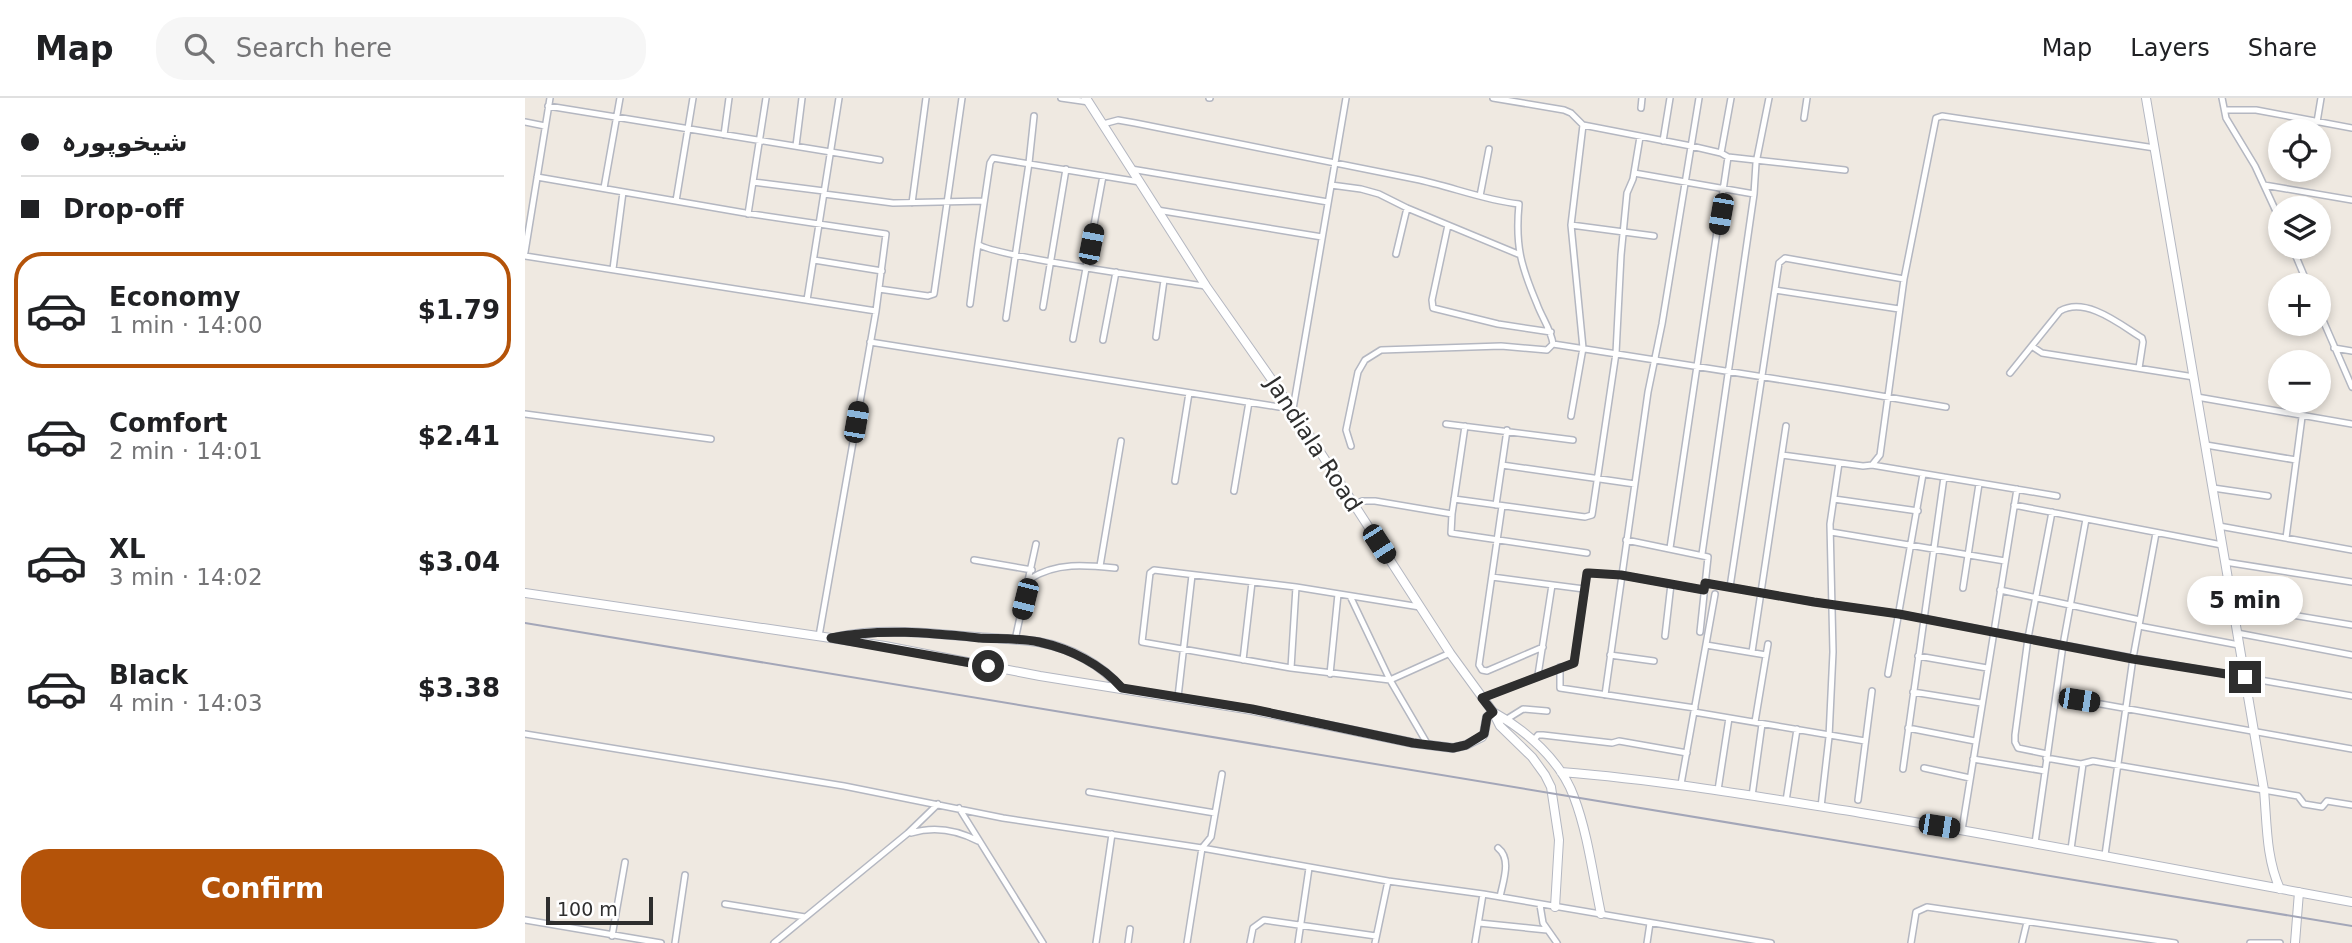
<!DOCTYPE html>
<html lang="en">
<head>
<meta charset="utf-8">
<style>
  body { margin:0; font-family:"DejaVu Sans","Noto Sans Arabic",sans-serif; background:#f6f6f6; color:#202124; height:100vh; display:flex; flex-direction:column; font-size:26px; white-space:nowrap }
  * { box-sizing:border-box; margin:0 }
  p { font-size:23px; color:#757577 }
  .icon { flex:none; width:38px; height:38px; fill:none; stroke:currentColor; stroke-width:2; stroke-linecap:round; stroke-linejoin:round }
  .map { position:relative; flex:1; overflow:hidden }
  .side { display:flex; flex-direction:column; background:#fff; width:525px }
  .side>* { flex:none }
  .top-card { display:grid; align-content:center; height:154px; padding:0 21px; background:#fff }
  .controls { position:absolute; left:1743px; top:21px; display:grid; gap:14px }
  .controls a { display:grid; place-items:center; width:63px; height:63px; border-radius:50%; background:#fff; box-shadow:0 4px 10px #0003; font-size:35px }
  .scale { position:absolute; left:21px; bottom:18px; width:107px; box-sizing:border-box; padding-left:7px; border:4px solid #2e2e2e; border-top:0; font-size:19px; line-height:24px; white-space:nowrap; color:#2e2e2e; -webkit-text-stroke:5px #fff; paint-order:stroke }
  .end { position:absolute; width:32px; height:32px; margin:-16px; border:9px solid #2e2e2e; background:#fff; box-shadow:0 0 0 4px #fff }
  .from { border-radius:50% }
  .bubble { position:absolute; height:49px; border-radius:24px; background:#fff; box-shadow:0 4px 10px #0003; font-size:23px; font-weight:700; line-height:49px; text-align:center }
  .car { position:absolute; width:21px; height:42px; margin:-21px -10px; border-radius:9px; box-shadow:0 0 5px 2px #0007; background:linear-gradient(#222 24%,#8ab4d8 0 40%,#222 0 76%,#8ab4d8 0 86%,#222 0) }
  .top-card b { display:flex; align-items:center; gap:24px; height:66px; font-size:26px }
  .top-card b+b { border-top:2px solid #e0e0e0 }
  .top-card i { width:18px; height:18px; background:#202124 }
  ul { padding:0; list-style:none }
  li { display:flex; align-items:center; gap:21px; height:116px; margin:0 14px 10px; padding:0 7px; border:4px solid transparent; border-radius:28px }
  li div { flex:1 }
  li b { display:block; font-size:26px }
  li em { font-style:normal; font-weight:700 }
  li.selected { border-color:#b45309 }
  li>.icon { width:63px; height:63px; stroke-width:1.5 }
  .action { display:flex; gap:14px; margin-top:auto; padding:14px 21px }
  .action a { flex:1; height:80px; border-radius:28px; background:#b45309; color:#fff; font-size:28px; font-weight:700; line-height:80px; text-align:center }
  header { display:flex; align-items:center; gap:42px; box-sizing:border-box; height:98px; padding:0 35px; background:#fff; border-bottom:2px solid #e0e0e0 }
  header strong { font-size:33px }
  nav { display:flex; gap:38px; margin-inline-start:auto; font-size:24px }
  .search { width:490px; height:63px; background:#f6f6f6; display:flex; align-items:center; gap:18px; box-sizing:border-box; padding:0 24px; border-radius:28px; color:#757577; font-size:26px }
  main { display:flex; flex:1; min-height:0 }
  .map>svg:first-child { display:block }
</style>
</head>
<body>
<header>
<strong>Map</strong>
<div class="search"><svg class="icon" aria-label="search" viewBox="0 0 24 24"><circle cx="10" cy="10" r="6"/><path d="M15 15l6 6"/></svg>Search here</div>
<nav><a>Map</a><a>Layers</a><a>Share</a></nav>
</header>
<main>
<section class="side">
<div class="top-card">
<b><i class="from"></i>شیخوپورہ</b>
<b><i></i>Drop-off</b>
</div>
<ul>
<li class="selected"><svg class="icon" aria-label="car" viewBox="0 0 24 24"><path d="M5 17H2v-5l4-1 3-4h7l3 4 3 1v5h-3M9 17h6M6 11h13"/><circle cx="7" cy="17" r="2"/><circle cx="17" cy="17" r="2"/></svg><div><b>Economy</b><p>1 min · 14:00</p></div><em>$1.79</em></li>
<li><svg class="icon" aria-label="car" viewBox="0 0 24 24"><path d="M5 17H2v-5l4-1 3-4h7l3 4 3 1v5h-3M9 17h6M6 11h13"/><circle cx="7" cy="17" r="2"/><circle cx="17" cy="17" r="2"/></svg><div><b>Comfort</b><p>2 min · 14:01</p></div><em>$2.41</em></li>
<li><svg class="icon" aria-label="car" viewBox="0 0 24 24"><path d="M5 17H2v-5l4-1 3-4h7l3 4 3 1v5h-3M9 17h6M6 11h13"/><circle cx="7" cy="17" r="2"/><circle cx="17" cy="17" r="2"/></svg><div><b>XL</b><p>3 min · 14:02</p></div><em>$3.04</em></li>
<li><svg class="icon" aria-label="car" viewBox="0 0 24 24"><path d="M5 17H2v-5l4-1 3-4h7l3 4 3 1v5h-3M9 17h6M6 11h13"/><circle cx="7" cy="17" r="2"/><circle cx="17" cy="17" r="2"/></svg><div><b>Black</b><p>4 min · 14:03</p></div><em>$3.38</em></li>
</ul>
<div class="action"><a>Confirm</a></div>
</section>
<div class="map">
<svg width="1827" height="845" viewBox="0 0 1827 845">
  <rect width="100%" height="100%" fill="#efe9e1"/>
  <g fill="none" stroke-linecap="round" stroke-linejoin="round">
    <g stroke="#b4b7c1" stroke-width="8">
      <path id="street" d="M536,0l28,4
        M684,0h1
        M968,0l71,12 7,3 12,12 108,21 30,7 7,4 117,13
        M1697,0l4,20 29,48 25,54
        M23,8l332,54
        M1116,10l1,-10
        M1700,12h31l96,18
        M1279,20l3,-20
        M0,24l20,4
        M1792,24l4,-24
        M578,26l15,-4 17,3c93,19 186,38 280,56 35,7 68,21 104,25 -4,42 2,62 18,100 5,14 14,25 16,40
        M199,37l5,-37
        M1138,43l7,-43
        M271,48l6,-48
        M1196,55l10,-55
        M606,71l197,33
        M1109,75l120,21
        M12,79l208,36 141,21 -10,77 -57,325
        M228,84l71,9
        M615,84l-147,-24 -3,5 -12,81c12,12 196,37 227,42
        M806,87l30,4 18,5 28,14 111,46
        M1739,87l88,15
        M79,90l16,-90
        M299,96l69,9 91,-2
        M955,98l9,-47
        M151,103l17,-103
        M387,105l14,-105
        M632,112l165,27
        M223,116l18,-116
        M923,127l-16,75 1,8 65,16 53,8
        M1046,127l83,11
        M1767,149l16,38
        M0,154l25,-154
        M871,156l11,-46
        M0,158l351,55
        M289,162l68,11
        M88,171l10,-77
        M354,191l49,7 6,-2 28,-196
        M1250,192l124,19
        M282,202l32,-202
        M445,206l8,-60
        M518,209l23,-138
        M1794,213l33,76
        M481,220l23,-155 5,-47
        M631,239l8,-57
        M548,241l30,-163
        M578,242l13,-68
        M345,244l409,65 12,-1
        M1508,249l9,6 152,24
        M1809,250l18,3
        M1485,275l50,-62c26,-15 61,14 82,27l1,4 -4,26
        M1672,299l155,27
        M768,311l53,-311
        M0,316l186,25
        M1046,318l12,-68 -12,-123 12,-100
        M921,326l127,16
        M940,328l-13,88 -1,19 136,20
        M1681,347l90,15
        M826,348l-5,-16 12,-58 7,-12 16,-10 120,-4 46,4 6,-6 287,45 106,18
        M1257,357l81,11 9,-1 185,31
        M977,367l133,19
        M1347,367l8,-10 24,-176 32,-161 6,-2 213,32
        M650,383l14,-88
        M1688,390l55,8
        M709,393l15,-89
        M929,401l131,18 7,-2 24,-162 5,-98 6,-62 6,-14 7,-42
        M1309,401l84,12
        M829,407l8,-4h13l77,13
        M971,407l11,-75
        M1489,407l208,40
        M977,408l-23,159 3,5 5,1 56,-24
        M1694,428l133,24
        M1306,434l174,29
        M1761,440l16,-121
        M1101,442l82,17 -8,75
        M1145,450l58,-391
        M1177,456l52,-360 2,-31 13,-65
        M449,462l58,10
        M1700,464l127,20
        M575,468l21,-125
        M967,479l92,12
        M505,481c26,-17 56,-14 85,-11
        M1180,485l109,19 85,12 234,44 219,38
        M1205,489l49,-324 6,-5 119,21
        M1438,490l16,-104
        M1475,492l140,30
        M825,498l40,84 38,65
        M1707,507l120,20
        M895,509l-124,-20 -142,-17 -4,3 -8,69 149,26 99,12 60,-27
        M1614,528l100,19
        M1712,535l115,22
        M1140,538l6,-52
        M490,542l21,-96
        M1181,547l60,10
        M1227,554l34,-226
        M1085,557l44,6
        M1393,558l69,12
        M718,562l9,-78
        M1035,569v21l135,20
        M766,570l5,-81
        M805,576l8,-80
        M1363,576l35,-200
        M1013,577l14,-90
        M1388,594l68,11
        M1080,597l43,-303 14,-68 37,-226
        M1531,598l296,53
        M653,599l14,-122
        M957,600l92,-35 13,-90 34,2 83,15
        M1169,614l171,29
        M982,621l16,-10 24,2
        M1230,624l13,-78
        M1383,630l67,13
        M0,636l319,52 159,32 199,30 186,33 95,13 288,49
        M1008,643l5,-6h5l69,8 7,-2 68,12
        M1522,656l-29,-6 -3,-6v-7l13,-97 24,-126
        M1521,660l35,6 12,-3 205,35 6,8 18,3 5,-6 25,4
        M1448,661l72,12
        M1399,670l46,10
        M1378,671l41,-292
        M1156,686l34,-190
        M1193,692l11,-72
        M564,694l126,21
        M1227,698l10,-72
        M1333,702l14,-109
        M1261,703l11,-72
        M1296,709l8,-70 4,-85 -3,-128 9,-61
        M434,710l84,135
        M1437,732l55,-341
        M386,735c23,-7 46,-3 67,8
        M1510,745l28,-198 23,-126
        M973,750c14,11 5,33 2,49
        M1546,751l12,-85
        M1580,757l28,-197 23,-125
        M200,806l80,13
        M1015,807l3,18 14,20
        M0,822l136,23
        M954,825l68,7
        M87,838l13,-74
        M150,845l10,-68
        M249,845l134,-110 30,-29
        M571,845l16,-109
        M603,845l2,-14
        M662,845l15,-95 9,-11 11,-63
        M725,845l3,-15 11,-8 112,16
        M773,845l11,-75
        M850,845l13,-62
        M950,845l8,-49
        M1122,845l3,-20
        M1386,845l5,-31 11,-5 248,36
        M1497,845l5,-21
        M1725,845h30"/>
    </g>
    <g stroke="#b4b7c1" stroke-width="10">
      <path id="secondary" d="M561,0l120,188 87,124 157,243 43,59 7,14 32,31 13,18 6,12 8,53 -4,67
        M1621,0l118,692c3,34 2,68 16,99
        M0,495l360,53 155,30 212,34 161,33 40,5 13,-3 16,-8 2,-3 3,-17 6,-5
        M313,539c46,-10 93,-3 140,0 20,2 40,2 60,5 31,5 63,22 83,46
        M968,614c33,18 68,49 81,85 14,37 19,79 27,117
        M1036,674c101,8 200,25 300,41 164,27 327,59 491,89
        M1770,845l4,-51"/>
    </g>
    <use href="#street" stroke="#fff" stroke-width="5"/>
    <use href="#secondary" stroke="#fff" stroke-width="8"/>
    <path stroke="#a3a6b8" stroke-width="2" d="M0,525l1827,303"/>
  </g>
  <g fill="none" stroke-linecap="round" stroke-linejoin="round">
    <path stroke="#2e2e2e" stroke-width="9" d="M463,568l-157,-28c50,-10 99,-5 149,0 19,1 40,0 59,4 31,7 62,22 83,46l130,21 161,34 40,5 13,-3 18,-11 3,-17 6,-5 -11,-14 92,-35 13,-90h2l32,2 83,15 1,-7 109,19 85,12 234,45 112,18"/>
  </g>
  <g text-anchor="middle" stroke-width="5" stroke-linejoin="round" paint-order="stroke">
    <g font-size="23" fill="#2e2e2e" stroke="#fff">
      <text transform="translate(789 346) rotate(57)" y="8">Jandiala Road</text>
    </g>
  </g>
</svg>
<div class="controls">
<a><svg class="icon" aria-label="locate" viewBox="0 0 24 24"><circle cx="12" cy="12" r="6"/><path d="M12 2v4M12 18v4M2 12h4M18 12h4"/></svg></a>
<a><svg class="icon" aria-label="layers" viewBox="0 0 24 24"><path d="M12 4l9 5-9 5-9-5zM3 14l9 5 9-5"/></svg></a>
<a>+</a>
<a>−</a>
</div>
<div class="scale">100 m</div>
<i class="end from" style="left:463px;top:568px"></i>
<i class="end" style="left:1720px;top:579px"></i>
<div class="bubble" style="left:1662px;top:478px;width:116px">5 min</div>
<i class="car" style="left:1196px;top:116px;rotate:190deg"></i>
<i class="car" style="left:566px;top:146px;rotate:11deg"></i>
<i class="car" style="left:331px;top:324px;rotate:10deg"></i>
<i class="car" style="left:854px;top:446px;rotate:147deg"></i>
<i class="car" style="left:500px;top:501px;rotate:194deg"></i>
<i class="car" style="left:1554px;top:602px;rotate:99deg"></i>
<i class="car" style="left:1414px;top:728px;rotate:99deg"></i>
</div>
</main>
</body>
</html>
